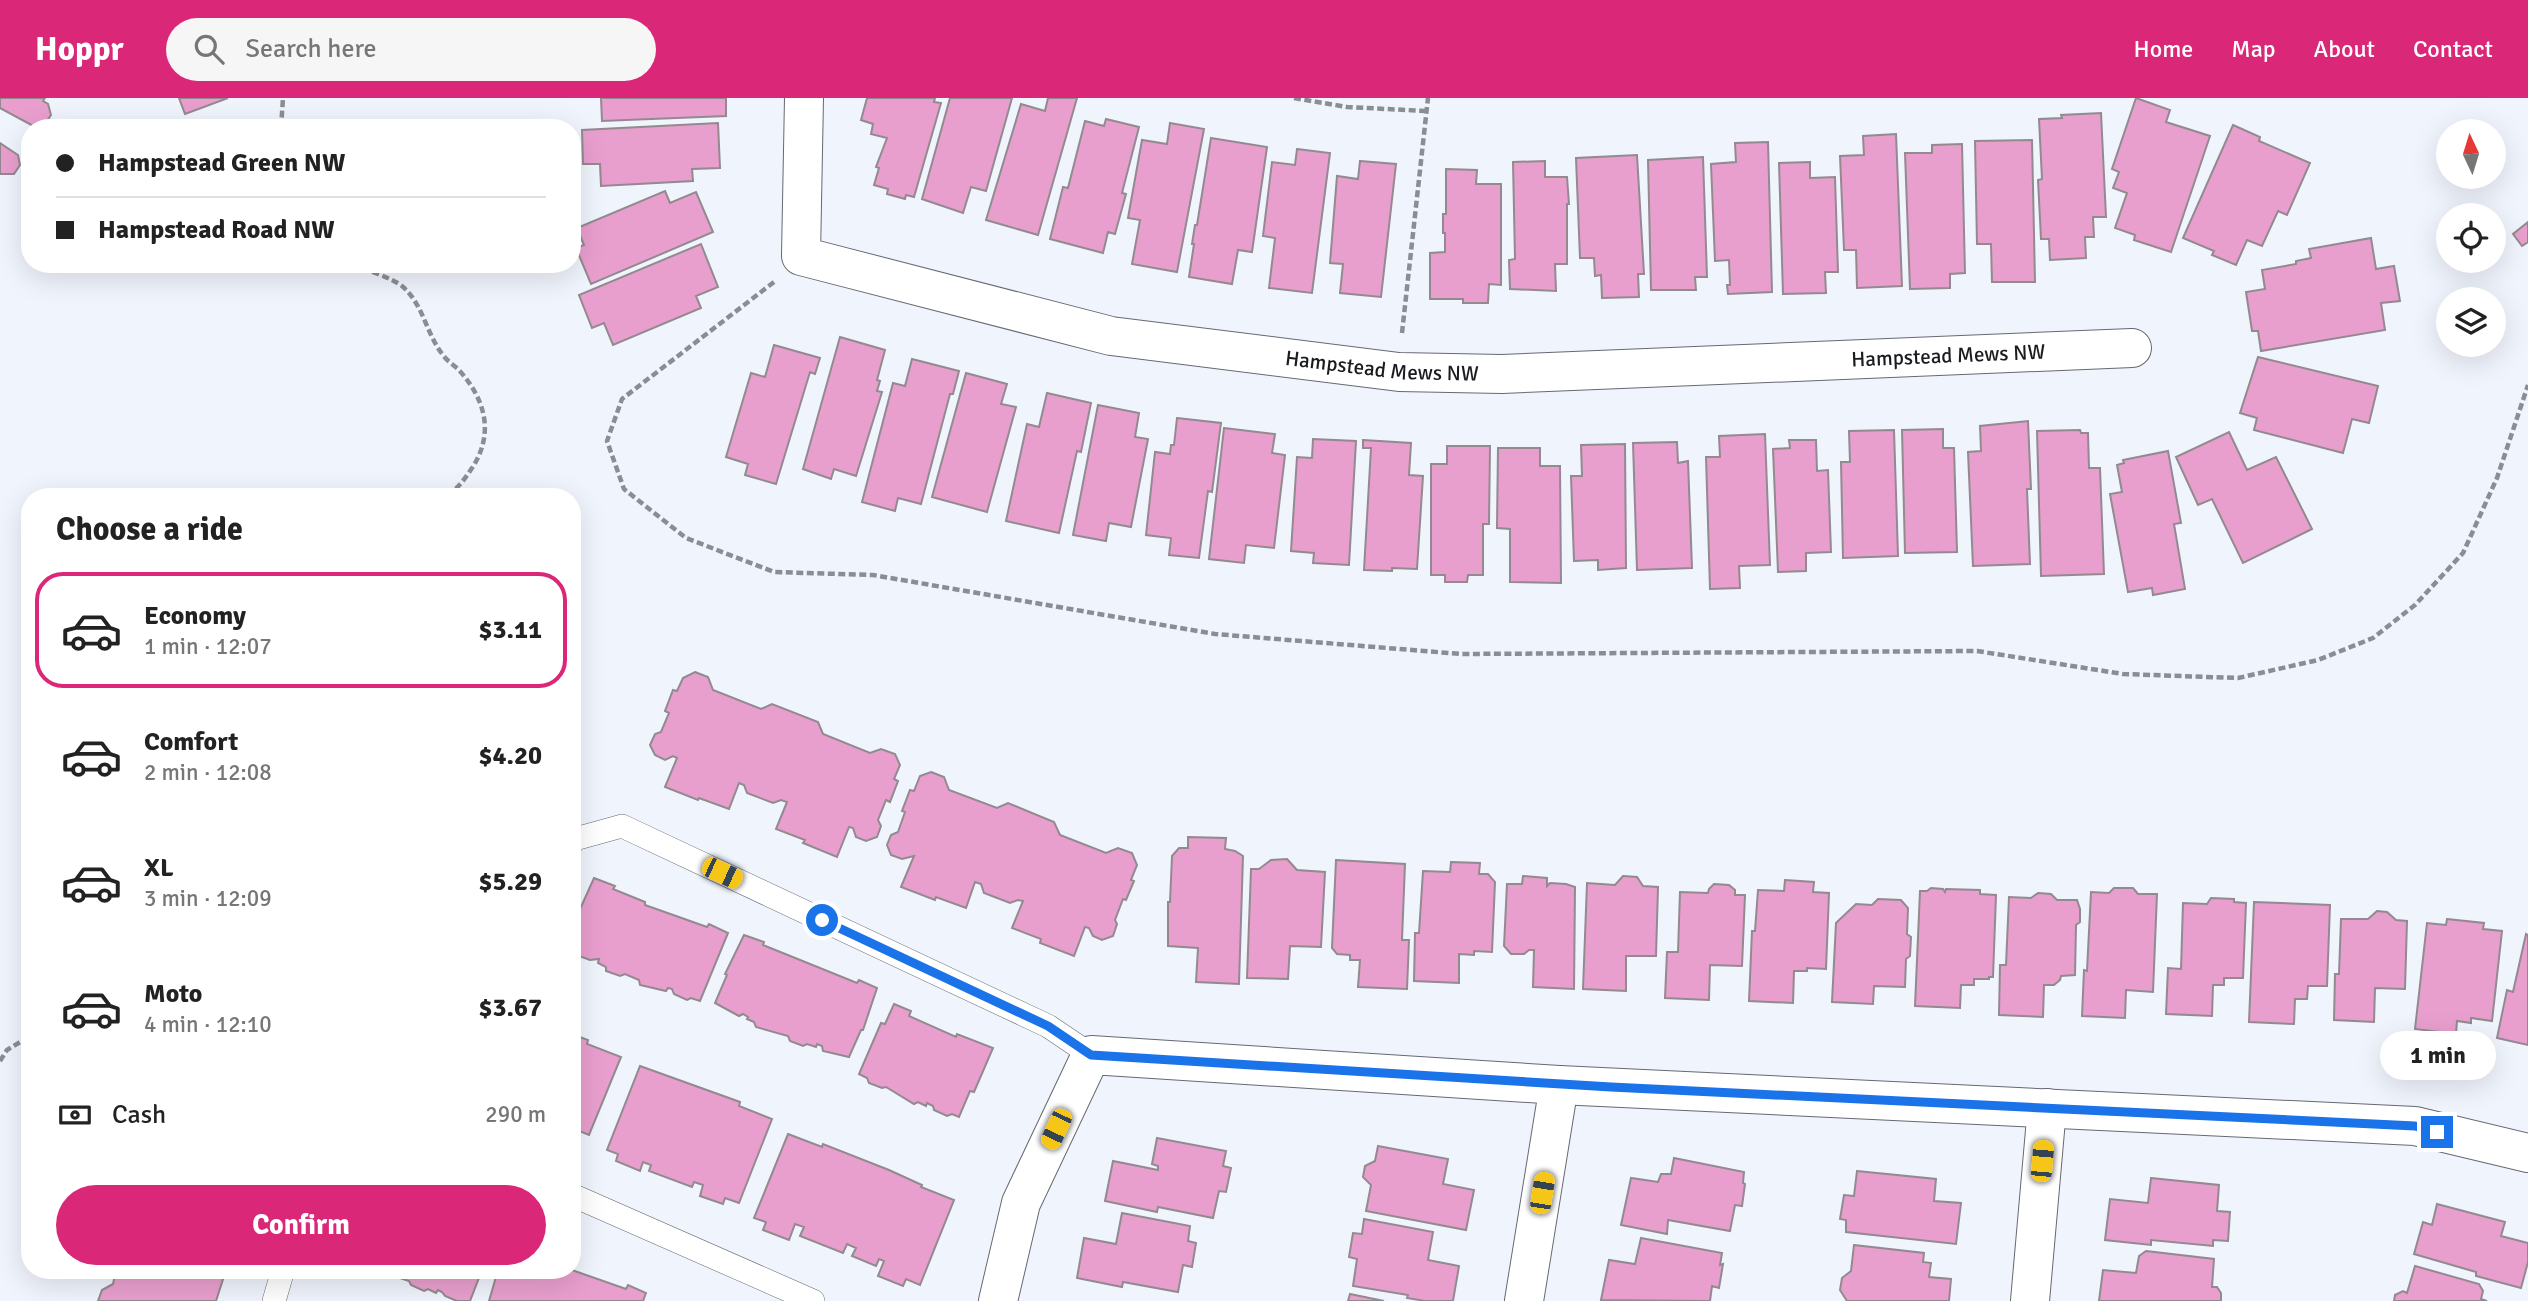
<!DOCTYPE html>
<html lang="en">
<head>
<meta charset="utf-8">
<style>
  body { margin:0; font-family:Signika,sans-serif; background:#f6f6f6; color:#222; height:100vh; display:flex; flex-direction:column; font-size:26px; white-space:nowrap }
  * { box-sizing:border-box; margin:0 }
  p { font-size:23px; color:#767676 }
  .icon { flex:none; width:38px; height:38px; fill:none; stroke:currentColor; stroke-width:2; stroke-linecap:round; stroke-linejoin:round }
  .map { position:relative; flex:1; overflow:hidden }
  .details { position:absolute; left:21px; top:390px; width:560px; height:791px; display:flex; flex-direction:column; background:#fff; border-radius:28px; box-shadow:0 7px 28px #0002 }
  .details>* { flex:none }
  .top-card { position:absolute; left:21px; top:21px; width:560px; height:154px; border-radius:28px; box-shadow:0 7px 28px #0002; display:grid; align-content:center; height:154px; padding:0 35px; background:#fff }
  .needle { width:46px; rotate:356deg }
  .controls { position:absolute; left:2436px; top:21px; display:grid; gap:14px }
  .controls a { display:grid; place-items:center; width:70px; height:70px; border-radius:50%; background:#fff; box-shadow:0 7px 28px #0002; font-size:35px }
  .end { position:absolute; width:32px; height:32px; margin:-16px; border:9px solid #1a73e8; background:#fff; box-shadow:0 0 0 4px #fff }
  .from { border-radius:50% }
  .bubble { position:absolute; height:49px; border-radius:24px; background:#fff; box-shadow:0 7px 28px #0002; font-size:23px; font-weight:800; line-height:49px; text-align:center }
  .car { position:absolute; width:21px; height:42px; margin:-21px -10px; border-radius:9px; box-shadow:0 0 5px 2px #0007; background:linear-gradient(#f5c518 24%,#345 0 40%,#f5c518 0 76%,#345 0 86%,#f5c518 0) }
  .top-card b { display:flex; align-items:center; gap:24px; height:66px; font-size:26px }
  .top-card b+b { border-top:2px solid #e0e0e0 }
  .top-card i { width:18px; height:18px; background:#222 }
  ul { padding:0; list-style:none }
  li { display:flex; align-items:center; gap:21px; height:116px; margin:0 14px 10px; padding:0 21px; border:4px solid transparent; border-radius:28px }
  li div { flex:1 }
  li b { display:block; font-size:26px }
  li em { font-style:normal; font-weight:800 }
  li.active { border-color:#db2777 }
  li>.icon { width:63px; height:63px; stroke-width:1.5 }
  h2 { padding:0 35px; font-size:32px; line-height:84px }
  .pay { display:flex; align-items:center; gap:18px; height:77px; padding:0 35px; font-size:26px }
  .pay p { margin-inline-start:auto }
  .button { display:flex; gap:14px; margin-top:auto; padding:14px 35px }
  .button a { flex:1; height:80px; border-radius:42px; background:#db2777; color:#fff; font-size:28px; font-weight:800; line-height:80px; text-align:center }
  header { display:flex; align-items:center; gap:42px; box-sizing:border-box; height:98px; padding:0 35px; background:#db2777; color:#fff }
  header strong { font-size:33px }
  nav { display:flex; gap:38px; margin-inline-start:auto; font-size:24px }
  .search { width:490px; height:63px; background:#f6f6f6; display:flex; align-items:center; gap:18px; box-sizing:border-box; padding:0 24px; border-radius:38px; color:#767676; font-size:26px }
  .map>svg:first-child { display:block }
</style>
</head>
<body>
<header>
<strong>Hoppr</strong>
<div class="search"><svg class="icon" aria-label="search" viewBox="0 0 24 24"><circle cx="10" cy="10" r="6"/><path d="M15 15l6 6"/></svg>Search here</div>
<nav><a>Home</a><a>Map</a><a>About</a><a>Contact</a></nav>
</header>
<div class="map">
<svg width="2528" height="1203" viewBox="0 0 2528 1203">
  <rect width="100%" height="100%" fill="#f0f4fd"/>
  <path fill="#e99fce" stroke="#928a8f" stroke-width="2" d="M0,0h45l-2,3 5,3 3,11 -6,9 -10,3 -35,-19z
    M179,0h49l-43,16z
    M601,0h125v18l-124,5z
    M867,0h68l-1,4 7,1 -27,94 -8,-2 -1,4 -18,-5 1,-5 -14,-4 5,-17 -3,-1 11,-29 -16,-4 2,-10 -12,-4z
    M950,0h62l-26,93 -15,-4 -8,26 -41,-14z
    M1048,0h29l-39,137 -52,-15 35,-116 24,7z
    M2136,0l34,12 -4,12 44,14 -39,116 -37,-12 1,-5 -20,-7 12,-35 -14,-5 6,-16 -7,-3z
    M2101,15l5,104h-13l1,20h-9l1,21 -36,2 -1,-21h-8l-3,-59 4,-1 -3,-60 23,-1 -1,-3z
    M1106,21l33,8 -17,66 4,1 -11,40 -7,-2 -5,21 -53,-14 13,-52 5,1 17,-67 19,5z
    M718,25l2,45 -28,1 1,12 -92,5 -1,-22h-17l-1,-34z
    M1170,25l34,6 -27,143 -45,-8 8,-44 -12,-2 14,-78 25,4z
    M2233,27l27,12 -1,4 51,22 -23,52 -9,-4 -16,35 -15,-6 -11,25 -24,-10 2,-4 -31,-13z
    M1896,36l6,152 -45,2 -1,-38h-12l-4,-94 24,-1 -1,-19z
    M1211,40l56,9 -15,105 -14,-2 -6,34 -43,-7 5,-33h-2l3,-19h2z
    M2032,42l3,142h-43l-1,-38h-14l-2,-103z
    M1768,44l4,150 -44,2 -1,-9h3l-1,-25 -14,1 -4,-97 25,-2 -1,-19z
    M0,45l18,12 2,10 -6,9h-14z
    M1962,46l3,129 -15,1v14l-40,1 -5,-136h27v-8z
    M1297,51l33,4 -18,140 -43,-5 6,-50 -12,-2 9,-74 23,3z
    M1637,57l7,119h-6l1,23 -37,1 -1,-23 -6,1 -1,-18h-14l-4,-100z
    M1703,59l4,120h-12l1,13h-45l-3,-130z
    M1360,63l36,3 -15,133 -41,-4 3,-29 -13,-1 7,-87 21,3z
    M1545,63v16h22l2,27h-2v60h-12l1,27 -46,-2 -1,-29 6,-1 -2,-97z
    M1810,64v16l25,-1 3,95h-13l1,21 -43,1 -4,-131z
    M1446,71l31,1 -1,14h25v101l-12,-1 -1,19h-25v-4h-33v-46l15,-1v-19h-2v-19h3z
    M665,93l5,12 26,-11 17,40 -122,52 -15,-36 8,-3 -7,-17z
    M2528,124v20l-6,4 -9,-12z
    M2371,140l5,31 18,-3 6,35 -19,2 4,27 -124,21 -3,-20h-6l-6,-39 19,-3 -3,-19 34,-6v-3l15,-3 -2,-9z
    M701,146l17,43 -22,9 5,12 -88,37 -9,-22 -12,5 -13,-33z
    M840,239l45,13 -8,30 3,1 -3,10 5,1 -26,84 -22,-7 -3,10 -28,-10z
    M774,247l46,13 -5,16 -5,-2 -34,112 -31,-9 3,-11 -22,-7 25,-84 14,4z
    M2258,259l120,29 -9,37 -17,-4 -9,34 -89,-23 3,-12 -17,-5z
    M912,261l47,12 -6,23h-3l-29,110 -23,-6 -3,13 -33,-9 31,-119 12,3z
    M966,275l41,11 -6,20 15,3 -29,105 -55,-15z
    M1047,295l44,10 -10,49 -4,-1 -18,82 -53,-12 21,-97 12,3z
    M1098,307l41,8 -4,24 13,2 -17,88 -22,-4 -3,18 -33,-6z
    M1177,320l44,5 -9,69 -4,-1 -9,67 -30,-3 2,-17 -25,-3 9,-83 15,2 1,-9h3z
    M2028,323l3,68h-4l3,75 -57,2 -5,-114 13,-1 -1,-25z
    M1224,330l51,6 -3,19 13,2 -11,93 -28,-3 -2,18 -35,-4z
    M1943,331v19h11l3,104 -52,1 -3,-123z
    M1894,332l4,126 -55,2 -2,-96h9l-1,-31z
    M2080,332l1,3h7l1,35h11l4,106 -63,2 -4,-145z
    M2229,334l18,38 29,-13 36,72 -69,34 -31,-64 -14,6 -22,-48z
    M1765,336l5,131 -31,1 1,22 -30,1 -4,-132h14l-1,-21z
    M1313,341l43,2 -7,124 -36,-2 1,-10 -23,-2 6,-94 15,1z
    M1363,342l48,3 -2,32 14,1 -6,93 -25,-1v3l-28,-1 7,-122h-8z
    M1789,342h27l1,31 11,-1 3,82 -25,1v18l-28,1 -5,-123 17,-1z
    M1677,344l1,21 10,-2 4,107 -55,2 -4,-127z
    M1625,346l1,124 -28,2v-10l-24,1 -3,-85h11l-1,-31z
    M1447,348h43l-1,78h-6v51h-15l-1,7h-22v-7h-14v-111h16z
    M1498,350h42v18h20l1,117 -51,-1v-53l-13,-1z
    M2168,353l13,72 -7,1 11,65 -32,6 -1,-7 -24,4 -18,-98 12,-2 -5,-27 7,-2 -1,-3z
    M695,574l13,5 5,13 48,19 11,-5 46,18 5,12 47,19 11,-4 14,5 5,11 -6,14 4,2 -8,21 -4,-2 -8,20 3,6 -4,11 -11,4 -10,-4 -3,-9 -4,-1 -12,30 -34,-14 2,-3 -29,-11 11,-27 -6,-2 -8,3 -26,-10 -3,-8 -5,-2 -10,26 -30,-11 -1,2 -33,-13 12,-29 -4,-2 -8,4 -10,-5 -5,-10 5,-11 6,-2 8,-19 -4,-2 8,-21 4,1 6,-13z
    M931,674l13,5 5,13 48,18 11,-5 46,19 6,13 46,18 12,-5 14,5 5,12 -6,15 3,1 -8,19 -3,-1 -8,21 2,4 -4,12 -11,4 -9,-4 -4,-8 -4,-1 -11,29 -34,-13 1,-4 -29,-11 11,-27 -5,-1 -8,3 -26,-10 -3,-9 -6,-2 -9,26 -30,-11 -1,3 -34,-13 13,-31 -12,3 -11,-4 -4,-10 4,-10 7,-3 7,-20 -3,-1 8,-21 4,1 6,-15z
    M1188,739l38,1 -1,11 10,2 8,5 -4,128 -43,-2 2,-34 -30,-2v-44h2l2,-46 7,-8h9z
    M1287,761l10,11 28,2 -4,75 -31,-1 -2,33 -41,-1 4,-109h8l12,-9z
    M1336,762l69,4 -3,76h7l-2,49 -49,-2 2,-27h-10v-5l-13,-1 -5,-6z
    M1451,764l29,1 -1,11h9l7,8 -3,70 -18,-1v4l-15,-1v29l-45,-2 1,-48h4l4,-62 27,1z
    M1523,778l24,2v8l3,-3 16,1 9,3 -1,102 -41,-2 1,-37h-5l-5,4h-13l-7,-8 3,-62h15z
    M1623,778l14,1 6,9 15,1 -2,69h-30v35l-43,-2 4,-106 28,2z
    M594,780l21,8 -2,3 32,13v3l62,22 2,-3 19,9 -28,68 -9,-3 -4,2 -13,-6 -2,-5 -4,-1 -2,3 -26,-6 -1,-5 -14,-6 -5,2 -14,-5v-4l-8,-4 1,-4 -9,1 -14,-5 -4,-5v-16l6,-15 -2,-1z
    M1785,782l29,2 -1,10 16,1 -3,76 -19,-1v3h-13l-1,32 -44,-2 3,-70h3l3,-41 26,1z
    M1714,786l15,1 6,5v5h10l-3,71 -32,-1 -1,35 -44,-2 2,-46h11l2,-60 28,1 1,-4z
    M1931,790l12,1 2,3 1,-3 34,1v4l16,1 -3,82h-4v2h-15v6h-13l-1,23 -45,-2 5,-115h7z
    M2114,790h19l5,6h19l-4,98 -27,-2 -1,28 -43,-2 2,-46 3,1 4,-79 18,1z
    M2038,795l13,1 6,6h20l3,9v13l-4,3 -1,50 -14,1 -1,4 -6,5h-10l-1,32 -44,-2 1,-50h6l3,-68 22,1z
    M2211,800l23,1v3l12,1 -3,75h-19v7h-11l-1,31 -46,-2 2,-46 13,1 2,-66 24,1z
    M1878,801l23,1 7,8 -1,26 4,3 -1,19 -4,3 -1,28 -31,-1 -1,18 -41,-2 4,-79 20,-19 16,1z
    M2254,804l76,3 -3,81h-19l-1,13h-12l-1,25 -45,-2z
    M2377,813l10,1 9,8 11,1 -2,68 -30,-1 -1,34 -40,-2 1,-46h4l2,-55h27z
    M2447,821l37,4 -1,6 19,2 -10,90 -21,-3v5l-14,-2 -1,13 -41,-5 12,-106 19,2z
    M2526,836l2,1v110l-31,-7 10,-48 6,2z
    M744,837l20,7 -1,3 94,38 2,-3 18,8 -14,42h-2l-12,27 -26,-6 -1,-5 -5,-2 -1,3 -9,-3 -4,2 -13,-5 -2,-5 -32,-9 -2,-5 -7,-3 1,-2 -5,-3 -4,2 -24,-13 12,-28 -2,-1z
    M894,906l17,7 -2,5 47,21 1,-3 36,14 -19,44 -4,-1 -11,26 -7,-3 -5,2 -13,-6 -1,-4 -6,-3 -1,3 -8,-4 -4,2 -28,-17 -4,1 -13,-5 -2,-5 -8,-4 22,-51 4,1z
    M572,936l16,6 -1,4 34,13 -32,78 -12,-5 -5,13z
    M640,968l100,36 -1,4 33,13 -33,84 -14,-5 -2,6 -23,-8 3,-11 -9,-3 -2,5 -43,-16 2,-6 -8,-3 -3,9 -24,-10 2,-7 -11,-4z
    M788,1036l34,13 1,-3 66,26 33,15 -1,2 33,13 -34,85 -14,-6 -3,7 -25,-10 6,-15 -5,-2 -3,7 -24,-10 4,-8 -9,-4 -4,9 -43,-17 4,-9 -9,-3 -6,16 -26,-10 3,-8 -12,-4z
    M1157,1040l69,13 -3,15 8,2 -5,24 -7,-1 -6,27 -55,-11 -1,5 -52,-11 8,-40 45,9v-4l-6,-2z
    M1378,1048l70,13 -5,25 31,6 -8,40 -100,-19 5,-26 -8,-8 2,-11 10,-5z
    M1674,1060l70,14 -1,11 2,1 -3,22 -7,-1 -5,26 -62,-11 -1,14 -46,-9 10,-47 27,4 3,-8h10z
    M1857,1073l79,8 -2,22 27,2 -5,41 -110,-12v-12l-6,-1 4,-24 10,1z
    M2151,1080l68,7 -2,26 13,1 -2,29 -15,-1v6l-62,-6v5l-46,-5 5,-41 38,4z
    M2437,1106l68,18 -4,14 27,7v19l-7,26 -45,-12v-4l-62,-18 9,-32 9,3z
    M1122,1115l68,13 -2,15 8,2 -4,24 -9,-2 -5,27 -55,-10 -1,5 -45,-9 7,-40 32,6z
    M1364,1121l69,13 -5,28 31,6 -6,35h-28l-18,-3 1,-3 -55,-9 4,-27 -8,-2 4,-24 9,1z
    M1641,1140l81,15 -2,12 3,-1 -4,24 -7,-2 -2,15 -109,-1 8,-40 26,4z
    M1854,1147l70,8 -1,9 8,1 -2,14 22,2 -2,22h-102l-7,-11 2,-12 9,-7z
    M2146,1153l68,8 -2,28h5l4,6v8h-122l4,-31 33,3 3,-17z
    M2415,1168l64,18 4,7 -2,8 6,2h-93l1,-6 8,-4 4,2z
    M116,1172h110l-10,31h-118l4,-11 11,-6z
    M377,1172h105l-12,31h-13l-12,-5 -3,-4 -4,-2 -2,3 -8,-4 -4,2 -13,-6 -2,-4 -15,-5 -4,1z
    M498,1172h74l54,19 2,-4 18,8 -3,8h-154z
    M1350,1196l34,7h-36z"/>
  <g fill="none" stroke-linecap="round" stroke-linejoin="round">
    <g stroke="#666971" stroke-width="24">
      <path id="service" d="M572,745l3,-4 47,-13 426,200 43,29
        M572,1097l241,106
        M274,1203l9,-31"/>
    </g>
    <g stroke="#666971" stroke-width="40">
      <g id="minor">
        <path id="s1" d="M804,0l-3,158 310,80 288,36 103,2 630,-26"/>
        <path d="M998,1203l23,-98 70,-148 468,30 856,41 113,27"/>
        <path d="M1524,1203l35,-216"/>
        <path d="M2030,1203l17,-193"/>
      </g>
    </g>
    <path stroke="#8a8d93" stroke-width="4.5" stroke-dasharray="7 3.5" stroke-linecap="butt" d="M1294,0l53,9 79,4
      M281,30l2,-30
      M353,166c13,6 39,14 49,22 22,19 24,48 41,69 4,6 11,10 16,15 26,29 36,63 13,98 -8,12 -16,24 -30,29
      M774,184l-152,117 -15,42 17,48 62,49 88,34 99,3 342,59 246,20 516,-3 146,23 115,4 80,-18 55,-22 42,-33 48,-52 34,-75 31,-93
      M1402,235l26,-235
      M0,963l7,-11 23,-14"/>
    <use href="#service" stroke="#fff" stroke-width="23"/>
    <use href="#minor" stroke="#fff" stroke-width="38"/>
  </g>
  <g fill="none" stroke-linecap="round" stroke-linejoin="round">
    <path stroke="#1a73e8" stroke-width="9" d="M822,822l226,106 43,29 520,32 804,39 22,6"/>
  </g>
  <g text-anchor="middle" stroke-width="6" stroke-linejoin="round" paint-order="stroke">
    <g font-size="21" fill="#1b1c1f" stroke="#f0f4fd">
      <text dy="7" stroke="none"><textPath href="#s1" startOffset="1318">Hampstead Mews NW</textPath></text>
      <text dy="7" stroke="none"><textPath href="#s1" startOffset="751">Hampstead Mews NW</textPath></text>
    </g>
  </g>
</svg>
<div class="controls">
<a><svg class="needle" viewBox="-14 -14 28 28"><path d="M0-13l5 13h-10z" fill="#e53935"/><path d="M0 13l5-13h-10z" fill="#767676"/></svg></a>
<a><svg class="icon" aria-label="locate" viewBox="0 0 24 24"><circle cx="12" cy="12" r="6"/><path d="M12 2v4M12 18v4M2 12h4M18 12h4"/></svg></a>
<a><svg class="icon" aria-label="layers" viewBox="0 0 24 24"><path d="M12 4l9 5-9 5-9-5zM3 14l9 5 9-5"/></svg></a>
</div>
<i class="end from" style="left:822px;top:822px"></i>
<i class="end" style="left:2437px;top:1034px"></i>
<div class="bubble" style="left:2380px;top:933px;width:116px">1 min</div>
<i class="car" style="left:722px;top:775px;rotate:115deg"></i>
<i class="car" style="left:1056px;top:1031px;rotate:205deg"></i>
<i class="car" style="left:2042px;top:1063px;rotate:5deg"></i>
<i class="car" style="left:1542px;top:1095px;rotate:9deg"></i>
<div class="top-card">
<b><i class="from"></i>Hampstead Green NW</b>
<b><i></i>Hampstead Road NW</b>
</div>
<section class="details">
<h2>Choose a ride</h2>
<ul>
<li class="active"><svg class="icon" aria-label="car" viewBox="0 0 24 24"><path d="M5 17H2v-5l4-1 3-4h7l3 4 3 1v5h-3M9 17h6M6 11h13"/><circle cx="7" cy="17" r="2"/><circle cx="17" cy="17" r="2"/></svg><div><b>Economy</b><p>1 min · 12:07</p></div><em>$3.11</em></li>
<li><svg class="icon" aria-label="car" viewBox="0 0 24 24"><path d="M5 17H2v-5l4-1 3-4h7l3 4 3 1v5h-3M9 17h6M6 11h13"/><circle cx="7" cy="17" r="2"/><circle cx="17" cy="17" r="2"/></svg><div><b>Comfort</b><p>2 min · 12:08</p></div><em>$4.20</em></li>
<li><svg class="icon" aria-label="car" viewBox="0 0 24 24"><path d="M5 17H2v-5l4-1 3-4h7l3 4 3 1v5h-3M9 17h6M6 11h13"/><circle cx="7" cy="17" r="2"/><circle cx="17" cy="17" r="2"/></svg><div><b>XL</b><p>3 min · 12:09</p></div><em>$5.29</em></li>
<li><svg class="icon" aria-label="car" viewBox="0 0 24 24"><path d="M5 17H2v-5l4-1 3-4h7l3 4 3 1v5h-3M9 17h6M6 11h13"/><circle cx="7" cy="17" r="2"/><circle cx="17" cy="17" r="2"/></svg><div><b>Moto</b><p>4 min · 12:10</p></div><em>$3.67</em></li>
</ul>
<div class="pay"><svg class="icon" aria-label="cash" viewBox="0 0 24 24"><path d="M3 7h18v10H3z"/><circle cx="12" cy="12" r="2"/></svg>Cash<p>290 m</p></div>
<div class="button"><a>Confirm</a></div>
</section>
</div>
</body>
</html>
